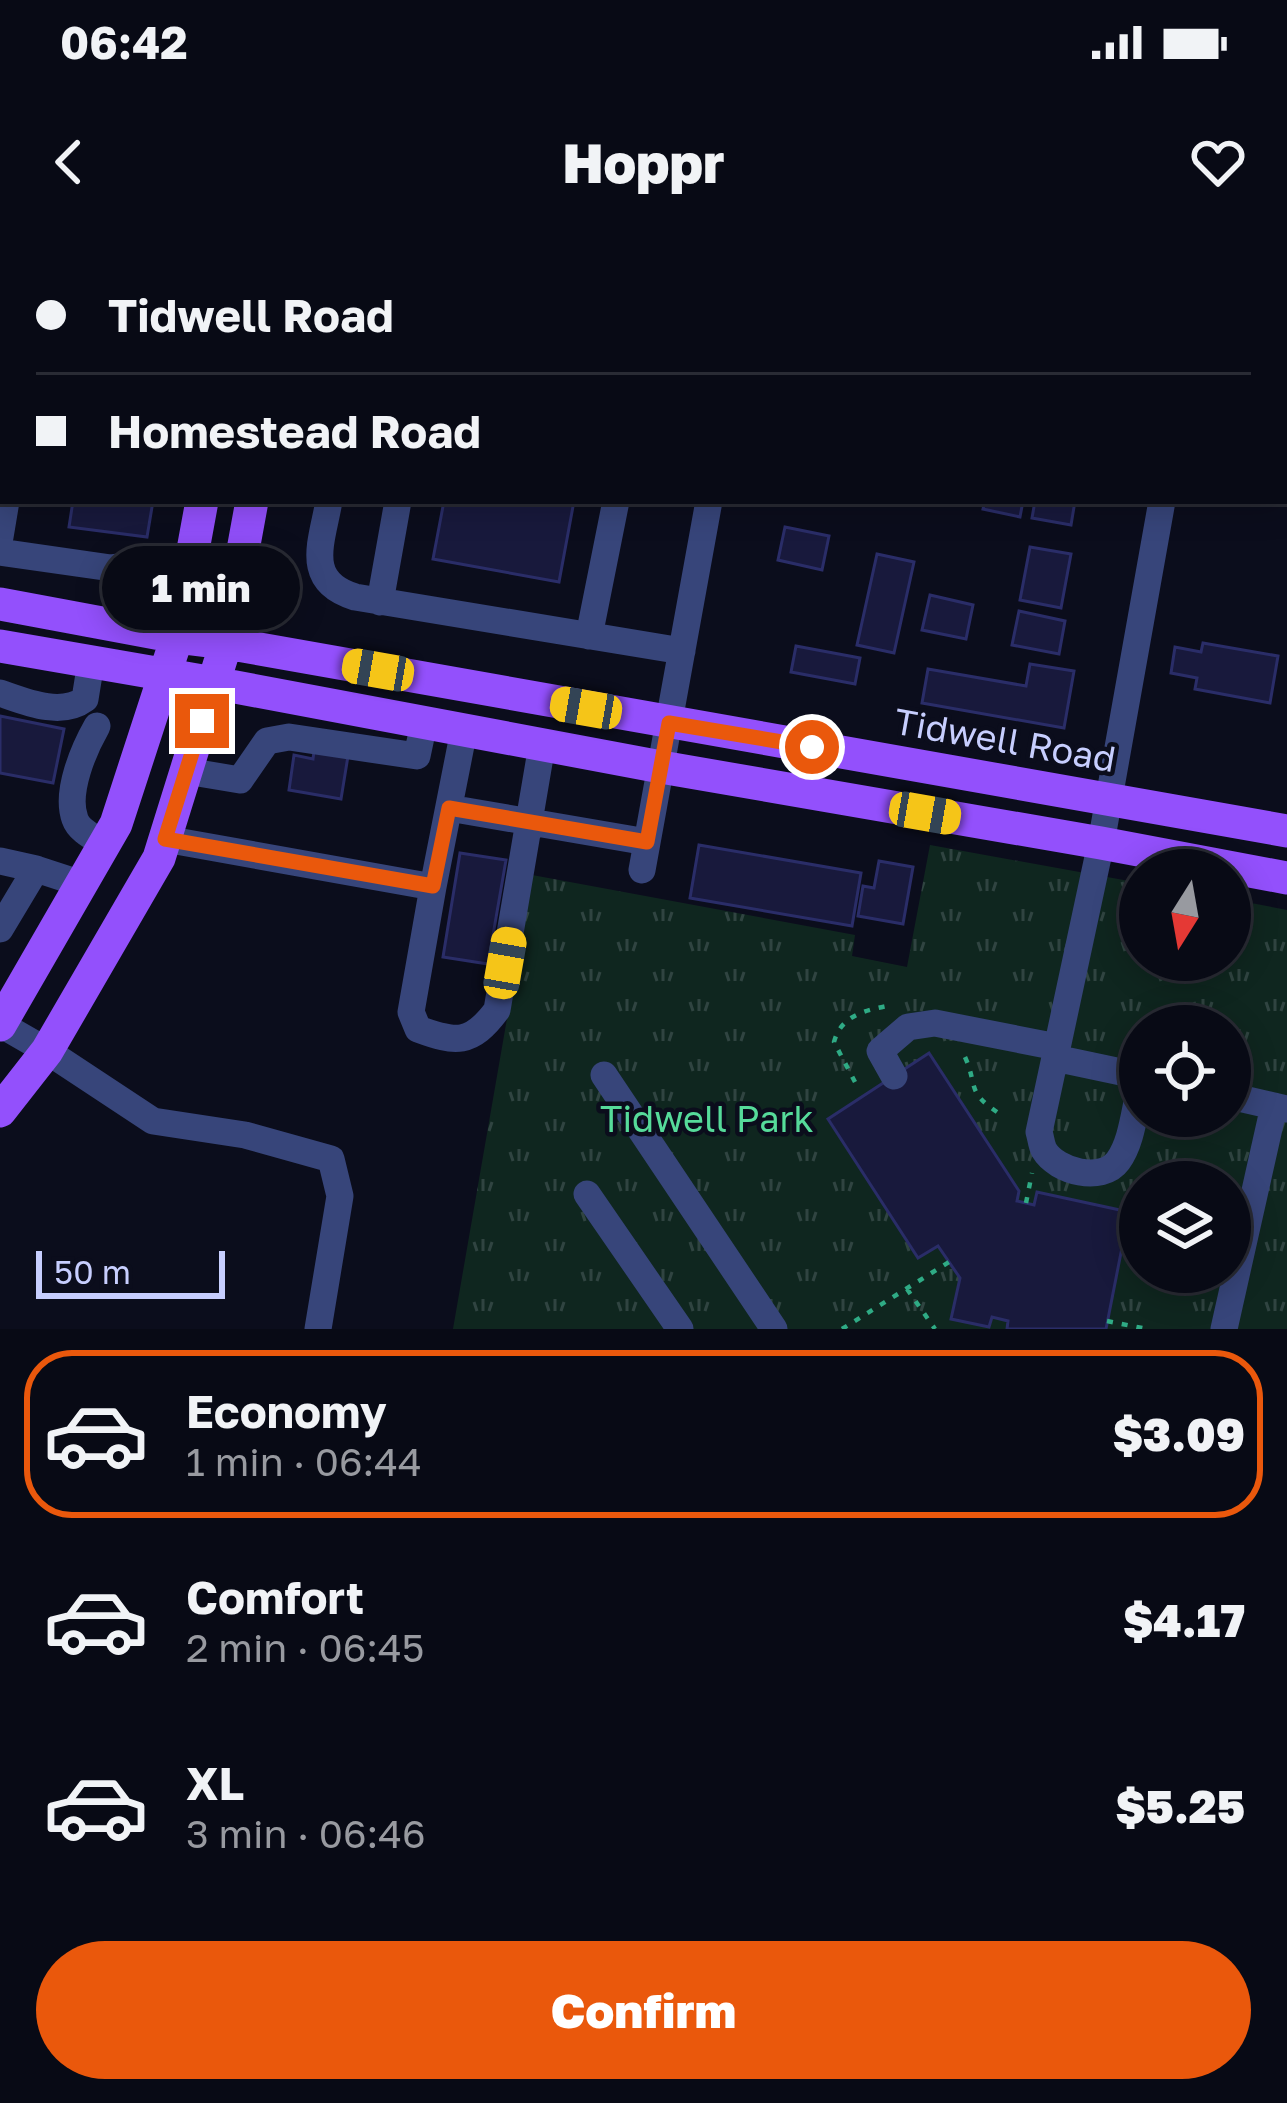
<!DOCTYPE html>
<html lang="en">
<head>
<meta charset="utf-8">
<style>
  body { margin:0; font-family:"Golos Text",sans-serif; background:#11131e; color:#f1f3f6; height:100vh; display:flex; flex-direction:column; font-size:45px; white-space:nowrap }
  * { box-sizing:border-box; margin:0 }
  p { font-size:39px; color:#989aa0 }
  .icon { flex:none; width:66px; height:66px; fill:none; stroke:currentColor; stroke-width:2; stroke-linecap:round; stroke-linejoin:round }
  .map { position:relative; height:1089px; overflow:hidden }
  .details { display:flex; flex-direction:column; background:#080a15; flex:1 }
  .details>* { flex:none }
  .guide { position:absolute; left:0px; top:0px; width:1287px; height:264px; box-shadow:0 6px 30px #0003,0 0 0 3px #292b34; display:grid; align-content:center; height:264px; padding:0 36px; background:#080a15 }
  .needle { width:78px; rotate:191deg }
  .buttons { position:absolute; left:1119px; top:609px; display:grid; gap:24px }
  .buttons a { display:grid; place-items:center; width:132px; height:132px; border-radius:50%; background:#080a15; box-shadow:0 6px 30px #0003,0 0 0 3px #292b34; font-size:60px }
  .scale { position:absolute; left:36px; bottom:30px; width:189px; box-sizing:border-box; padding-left:12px; border:6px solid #c7cefe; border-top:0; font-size:33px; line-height:42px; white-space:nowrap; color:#c7cefe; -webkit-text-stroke:9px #0b0d1c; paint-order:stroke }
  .end { position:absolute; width:54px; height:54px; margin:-27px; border:15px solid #ea580c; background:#fff; box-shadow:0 0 0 6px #fff }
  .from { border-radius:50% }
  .bubble { position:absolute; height:84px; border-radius:42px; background:#080a15; box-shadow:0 6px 30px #0003,0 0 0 3px #292b34; font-size:39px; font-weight:800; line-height:84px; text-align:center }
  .car { position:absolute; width:36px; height:72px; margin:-36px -18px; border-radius:15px; box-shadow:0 0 9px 3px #0007; background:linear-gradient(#f5c518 24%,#345 0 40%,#f5c518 0 76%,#345 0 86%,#f5c518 0) }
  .guide b { display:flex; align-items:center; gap:42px; height:114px; font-size:45px }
  .guide b+b { border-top:3px solid #292b34 }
  .guide i { width:30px; height:30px; background:#f1f3f6 }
  ul { padding:21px 0 0; list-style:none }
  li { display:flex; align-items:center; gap:36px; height:168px; margin:0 24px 18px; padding:0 12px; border:6px solid transparent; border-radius:48px }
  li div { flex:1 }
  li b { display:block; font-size:45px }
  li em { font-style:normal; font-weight:800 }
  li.selected { border-color:#ea580c }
  li>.icon { width:108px; height:108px; stroke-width:1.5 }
  .cta { display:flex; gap:24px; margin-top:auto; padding:24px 36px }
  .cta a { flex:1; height:138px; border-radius:72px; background:#ea580c; color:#fff; font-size:48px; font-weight:800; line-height:138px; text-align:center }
  .status { display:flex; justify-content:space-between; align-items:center; height:84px; padding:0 60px; background:#080a15; direction:ltr }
  .status svg { height:33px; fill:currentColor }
  header { display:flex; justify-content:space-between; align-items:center; height:156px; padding:0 36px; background:#080a15; font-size:54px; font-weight:800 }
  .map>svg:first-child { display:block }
</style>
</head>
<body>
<div class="status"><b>06:42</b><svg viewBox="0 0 49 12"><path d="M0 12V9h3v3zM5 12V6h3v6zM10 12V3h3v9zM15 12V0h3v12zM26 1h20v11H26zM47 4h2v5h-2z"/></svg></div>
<header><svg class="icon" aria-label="back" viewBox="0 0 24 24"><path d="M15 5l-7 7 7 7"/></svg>Hoppr<svg class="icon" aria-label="heart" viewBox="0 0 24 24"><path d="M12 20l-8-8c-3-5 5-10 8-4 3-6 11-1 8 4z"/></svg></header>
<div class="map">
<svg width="1287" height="1089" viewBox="0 0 1287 1089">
  <defs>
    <pattern id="park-tufts" width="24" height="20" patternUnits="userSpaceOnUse" patternTransform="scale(3)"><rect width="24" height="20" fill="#0f261f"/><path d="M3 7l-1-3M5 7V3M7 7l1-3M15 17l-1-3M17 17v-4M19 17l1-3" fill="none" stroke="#304441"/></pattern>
  </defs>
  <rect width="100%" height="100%" fill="#0b0d1c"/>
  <path fill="url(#park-tufts)" fill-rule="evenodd" d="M930,605l210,38v77h90v-61l57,11v419h-834l79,-454 323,60 -3,21 55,11zM1140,786h90v90h-90zM1140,942h90v90h-90z"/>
  <path fill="#18193c" stroke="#2a2d68" stroke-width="3" d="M817,0h93v3h-94z
    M73,261h80l-6,36 -78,-10z
    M444,261h130l-15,81 -126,-23z
    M985,261h38l-3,16 -37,-8z
    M1035,261h40l-4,24 -39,-7z
    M785,287l44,9 -7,34 -44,-10z
    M1030,307l41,7 -10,54 -41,-8z
    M877,314l37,8 -20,91 -37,-8z
    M930,355l43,10 -7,34 -44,-9z
    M1019,371l46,10 -6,33 -47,-9z
    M1203,403l75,13 -8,47 -75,-14 2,-11 -26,-5 4,-26 26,5z
    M796,406l64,12 -5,26 -64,-12z
    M1030,424l44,7 -10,57 -142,-25 6,-34 98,17z
    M0,476l64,13 -11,54 -53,-10z
    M314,511l34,5 -7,43 -52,-9 5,-35 19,4z
    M699,605l162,28 -9,53 -162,-28z
    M460,613l46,7 -18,104 -45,-7z
    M879,621l34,6 -10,57 -45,-8 5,-30 11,2z
    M929,813l90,138 -2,10 17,4 3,-13 92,20 -23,117h-99l1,-8 -16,-4 -3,10 -38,-8 9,-41 -22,-32 -20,12 -90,-139z"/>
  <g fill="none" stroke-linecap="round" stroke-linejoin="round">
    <path stroke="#2fab85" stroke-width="4.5" stroke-dasharray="6 9" stroke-linecap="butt" d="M965,817c13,29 1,34 32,55
      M855,842l-21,-40c7,-27 32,-32 58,-37
      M1026,963l6,-30
      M1123,1004l17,3
      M907,1049l28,40
      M1107,1081l40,8
      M842,1089l107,-67"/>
    <path stroke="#37457a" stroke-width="27" d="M756,3v-3
      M1207,3v-3
      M329,261c-7,41 -26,80 26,96l327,54
      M0,297l6,-36
      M0,312l111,16 16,-2 12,-7 52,7
      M380,362l18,-101
      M589,396l27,-135
      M0,453c26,9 61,24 85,6l6,-37
      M97,486c-13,23 -32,66 -22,93 4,12 20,19 29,25
      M186,531l54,9 27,-39 22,-4 128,19 7,-33
      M449,568l198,34
      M165,599l268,48 -22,125 7,17c38,14 53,16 79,-19l45,-265
      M0,621l36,8
      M642,630l67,-369
      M433,647l31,-157
      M0,689l36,-60 46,15
      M0,784l47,27 106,70 92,14 86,24 9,37 -22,133
      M1055,818l85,18
      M604,835l170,254
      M894,836l-14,-25 28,-24 27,-4 122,24
      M1140,849c-6,23 -8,53 -22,72 -16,22 -61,11 -74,-11 -3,-6 -3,-12 -5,-18l62,-289 61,-342
      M1230,856l57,13
      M587,954l93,135
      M1224,1089l50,-223"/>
    <path stroke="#9350fc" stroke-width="33" d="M250,3v-3
      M298,3l1,-3
      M0,364l177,33 49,6 1061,188
      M0,406l214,37 447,84 440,76 186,35
      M0,785l116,-201 61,-187 25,-136
      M0,871l47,-60 112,-193 67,-215 26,-142"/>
  </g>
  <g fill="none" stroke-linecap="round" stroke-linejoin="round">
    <path stroke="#ea580c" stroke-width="15" d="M202,481l-37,118 268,47 16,-78 198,34 22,-119 143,24"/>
  </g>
  <g text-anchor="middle" stroke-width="9" stroke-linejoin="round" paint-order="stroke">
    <g font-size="36" fill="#c7cefe" stroke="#0b0d1c">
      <text transform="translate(1005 500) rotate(10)" y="13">Tidwell Road</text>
    </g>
    <g font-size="36" fill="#56db9a" stroke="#0b0d1c">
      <text x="707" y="892">Tidwell Park</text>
    </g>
  </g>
</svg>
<div class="buttons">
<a><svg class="needle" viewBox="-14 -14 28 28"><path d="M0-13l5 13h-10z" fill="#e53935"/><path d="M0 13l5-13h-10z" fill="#989aa0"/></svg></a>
<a><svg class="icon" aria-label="locate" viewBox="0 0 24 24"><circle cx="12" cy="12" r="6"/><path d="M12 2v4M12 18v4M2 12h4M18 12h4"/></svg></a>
<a><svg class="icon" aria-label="layers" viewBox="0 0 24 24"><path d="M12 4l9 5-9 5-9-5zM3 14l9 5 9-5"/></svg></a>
</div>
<div class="scale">50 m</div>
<i class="end from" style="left:812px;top:507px"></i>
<i class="end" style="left:202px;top:481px"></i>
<div class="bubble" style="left:102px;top:306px;width:198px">1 min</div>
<i class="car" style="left:378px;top:430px;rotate:280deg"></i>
<i class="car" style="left:586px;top:468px;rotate:280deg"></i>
<i class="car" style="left:925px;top:573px;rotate:100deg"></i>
<i class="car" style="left:505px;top:723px;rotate:10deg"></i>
<div class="guide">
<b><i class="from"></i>Tidwell Road</b>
<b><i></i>Homestead Road</b>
</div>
</div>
<section class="details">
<ul>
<li class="selected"><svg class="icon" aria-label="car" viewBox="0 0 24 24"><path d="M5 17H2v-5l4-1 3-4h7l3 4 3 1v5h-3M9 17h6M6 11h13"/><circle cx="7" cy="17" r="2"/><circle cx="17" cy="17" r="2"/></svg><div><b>Economy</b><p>1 min · 06:44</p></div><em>$3.09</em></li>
<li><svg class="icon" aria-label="car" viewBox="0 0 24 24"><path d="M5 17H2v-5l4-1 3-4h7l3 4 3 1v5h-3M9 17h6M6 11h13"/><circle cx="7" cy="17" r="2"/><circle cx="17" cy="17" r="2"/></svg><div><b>Comfort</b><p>2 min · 06:45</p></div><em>$4.17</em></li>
<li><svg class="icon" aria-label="car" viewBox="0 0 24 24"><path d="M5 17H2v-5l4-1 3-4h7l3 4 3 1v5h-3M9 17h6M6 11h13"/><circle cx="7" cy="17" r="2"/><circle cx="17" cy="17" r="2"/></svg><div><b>XL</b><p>3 min · 06:46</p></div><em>$5.25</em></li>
</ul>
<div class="cta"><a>Confirm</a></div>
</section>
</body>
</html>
